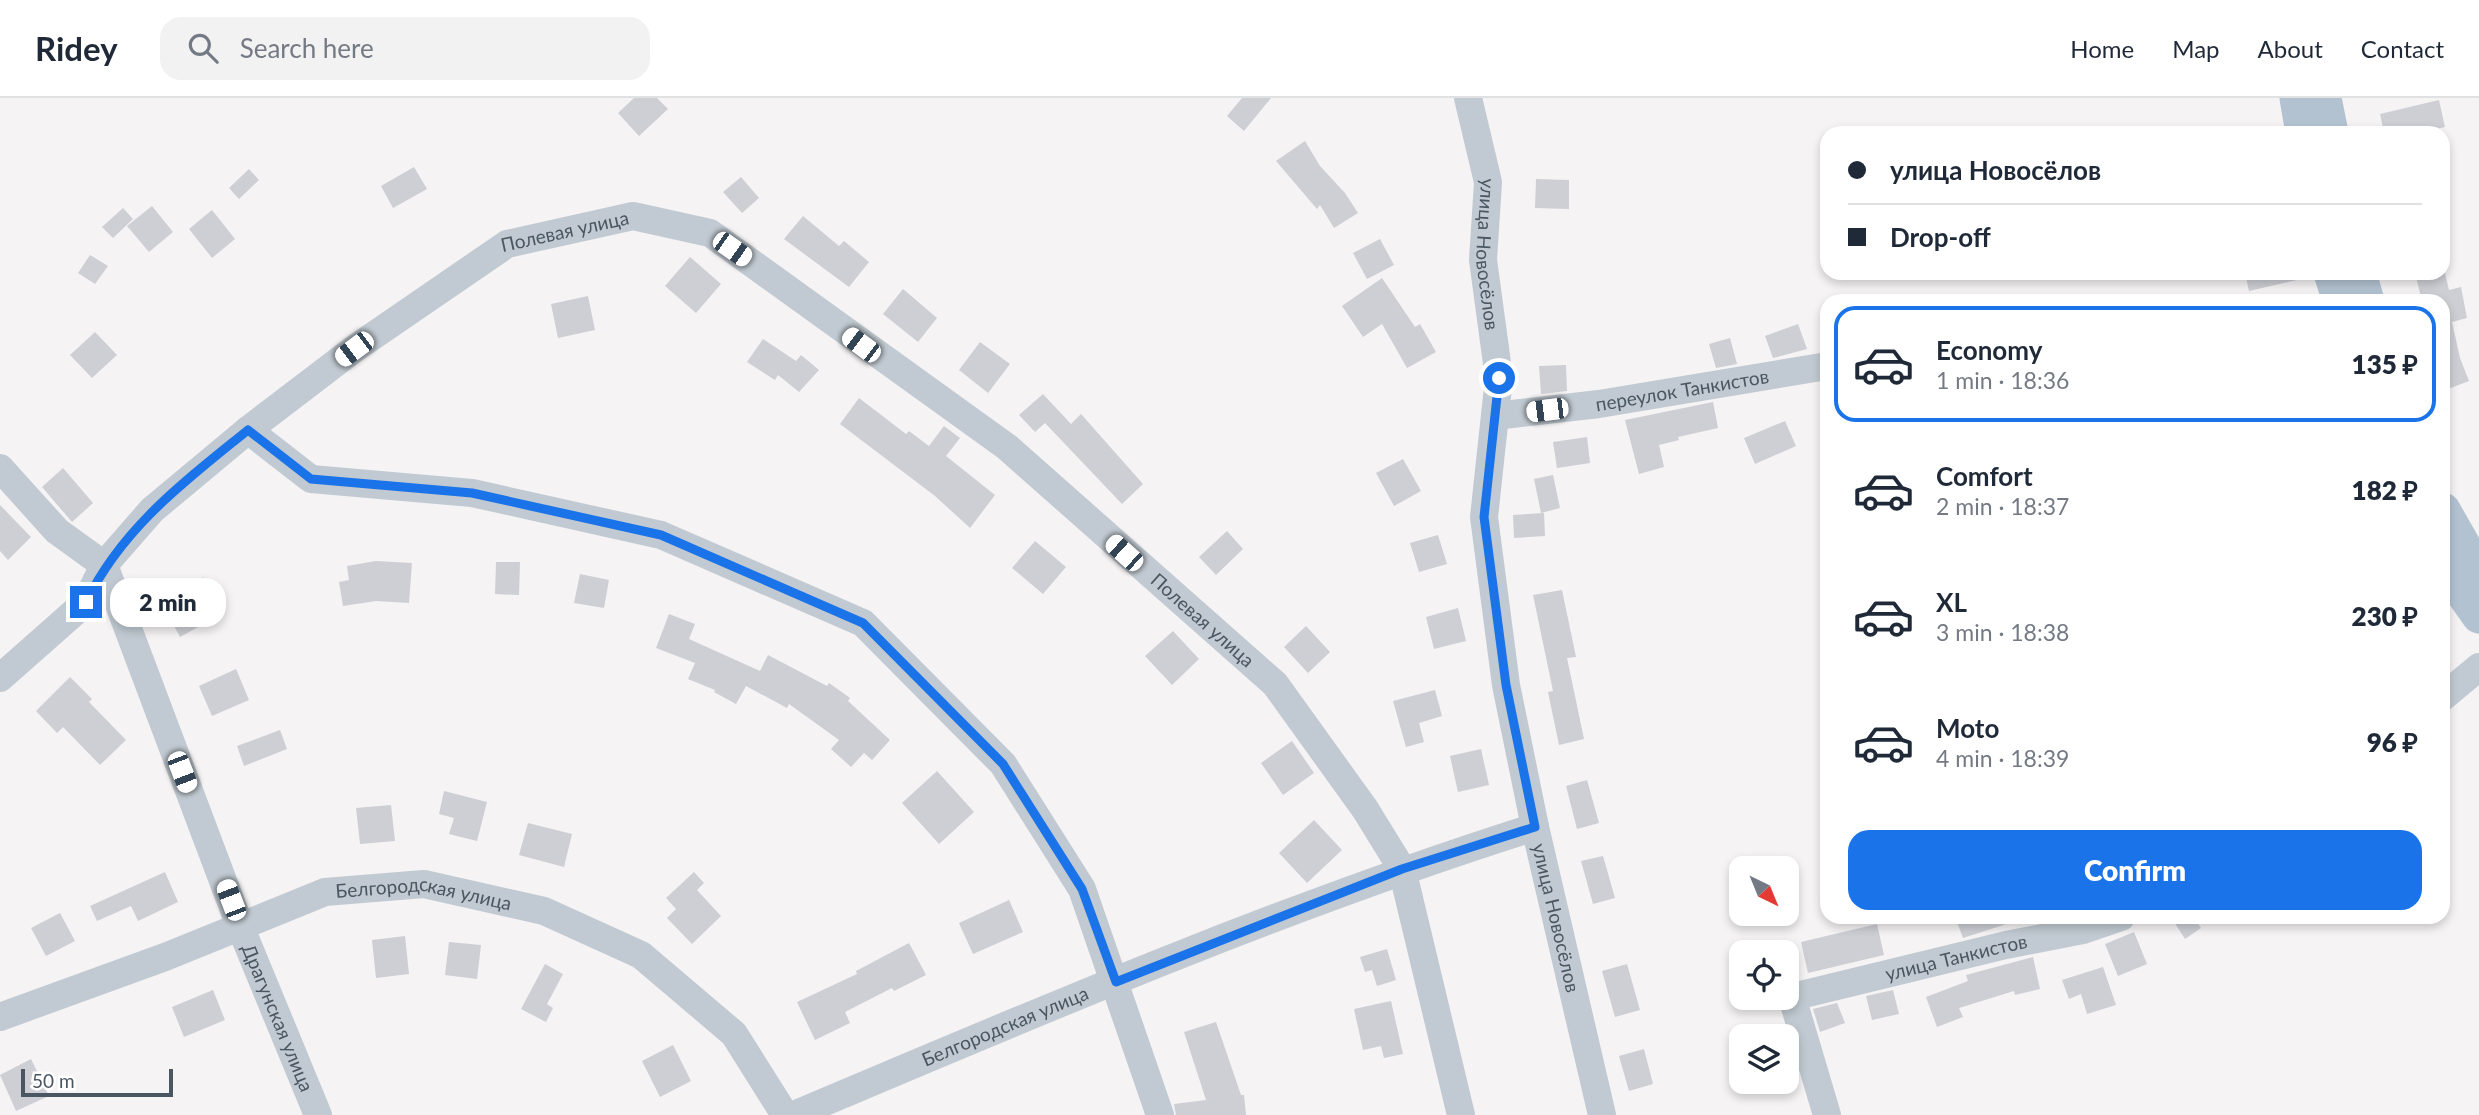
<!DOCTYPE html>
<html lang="en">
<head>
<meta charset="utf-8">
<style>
  body { margin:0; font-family:Lato,sans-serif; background:#f2f2f3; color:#1f2937; height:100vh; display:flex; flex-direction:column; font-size:26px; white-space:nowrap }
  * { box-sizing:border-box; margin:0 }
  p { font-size:23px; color:#747a83 }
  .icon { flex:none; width:38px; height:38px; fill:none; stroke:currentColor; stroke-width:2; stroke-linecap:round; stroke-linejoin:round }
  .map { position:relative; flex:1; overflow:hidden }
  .details { position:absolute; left:1820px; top:196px; width:630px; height:630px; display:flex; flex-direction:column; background:#fff; border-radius:21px; box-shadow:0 4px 10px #0003 }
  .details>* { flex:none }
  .top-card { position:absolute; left:1820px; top:28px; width:630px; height:154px; border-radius:21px; box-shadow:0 4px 10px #0003; display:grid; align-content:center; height:154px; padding:0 28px; background:#fff }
  .needle { width:46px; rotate:137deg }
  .controls { position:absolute; left:1729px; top:758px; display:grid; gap:14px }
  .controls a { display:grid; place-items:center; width:70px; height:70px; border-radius:14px; background:#fff; box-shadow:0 4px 10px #0003; font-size:35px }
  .scale { position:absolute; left:21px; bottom:18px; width:152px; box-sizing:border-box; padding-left:7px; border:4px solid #4a5661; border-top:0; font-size:19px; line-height:24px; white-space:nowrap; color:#4a5661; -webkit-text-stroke:5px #fff; paint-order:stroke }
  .end { position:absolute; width:32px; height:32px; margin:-16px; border:9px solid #1a73e8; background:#fff; box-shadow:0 0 0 4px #fff }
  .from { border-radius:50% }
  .bubble { position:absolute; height:49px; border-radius:21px; background:#fff; box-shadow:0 4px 10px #0003; font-size:23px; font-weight:800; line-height:49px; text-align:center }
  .car { position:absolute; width:21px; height:42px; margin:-21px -10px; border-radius:9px; box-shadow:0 0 5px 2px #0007; background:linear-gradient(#fff 24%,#345 0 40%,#fff 0 76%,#345 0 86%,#fff 0) }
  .top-card b { display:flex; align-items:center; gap:24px; height:66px; font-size:26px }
  .top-card b+b { border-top:2px solid #e0e1e3 }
  .top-card i { width:18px; height:18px; background:#1f2937 }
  ul { padding:12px 0 0; list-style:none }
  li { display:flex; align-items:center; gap:21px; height:116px; margin:0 14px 10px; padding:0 14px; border:4px solid transparent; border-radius:21px }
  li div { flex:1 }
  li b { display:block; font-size:26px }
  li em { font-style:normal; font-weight:800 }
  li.selected { border-color:#1a73e8 }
  li>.icon { width:63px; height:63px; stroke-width:1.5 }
  .action { display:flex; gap:14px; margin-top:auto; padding:14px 28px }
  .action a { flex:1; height:80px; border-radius:21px; background:#1a73e8; color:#fff; font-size:28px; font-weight:800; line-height:80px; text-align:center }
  header { display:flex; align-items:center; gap:42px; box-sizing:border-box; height:98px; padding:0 35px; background:#fff; border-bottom:2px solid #e0e1e3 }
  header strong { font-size:33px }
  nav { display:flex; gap:38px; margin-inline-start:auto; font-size:24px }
  .search { width:490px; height:63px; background:#f2f2f3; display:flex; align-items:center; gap:18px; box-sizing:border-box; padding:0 24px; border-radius:21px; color:#747a83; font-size:26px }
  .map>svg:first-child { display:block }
</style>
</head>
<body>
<header>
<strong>Ridey</strong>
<div class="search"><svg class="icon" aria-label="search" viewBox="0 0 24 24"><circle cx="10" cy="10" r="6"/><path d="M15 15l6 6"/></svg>Search here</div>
<nav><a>Home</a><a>Map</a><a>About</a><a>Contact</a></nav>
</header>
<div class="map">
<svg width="2479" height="1017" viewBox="0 0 2479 1017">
  <rect width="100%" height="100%" fill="#f5f3f3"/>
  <path fill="#cdcfd5" d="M634,0h23l11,11 -29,27 -21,-23z
    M1242,0h29l-27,33 -17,-15z
    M2439,2l6,27 -25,6h-36l-4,-19z
    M1305,43l15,25 25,27 13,20 -24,15 -14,-23 -3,4 -41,-48z
    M414,69l13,22 -34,19 -12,-22z
    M249,71l10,11 -20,19 -10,-11z
    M741,79l18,21 -17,15 -19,-21z
    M1536,81l33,1v29l-34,-1z
    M152,108l21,26 -24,20 -22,-26z
    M123,110l10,11 -20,19 -11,-11z
    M212,112l23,29 -23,19 -23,-29z
    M803,118l36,30 5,-5 25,21 -20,25 -65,-48z
    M1380,141l14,26 -27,14 -14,-26z
    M90,157l18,11 -13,18 -17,-11z
    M690,159l31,27 -25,29 -31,-27z
    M2245,175h52v7l-48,11z
    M2415,175h30l4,17 12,-3 6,31 -15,4 8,36 9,23 -26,10v-90h-21z
    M1382,180l33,49 5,-3 16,28 -29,16 -25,-44 -19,13 -21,-31z
    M903,191l34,29 -19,24 -35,-28z
    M588,198l7,34 -37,8 -7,-34z
    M1798,226l9,25 -34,9 -8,-22z
    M95,234l22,23 -25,23 -22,-23z
    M1730,240l7,26 -21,4 -7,-24z
    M763,241l33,22 5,-6 18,15 -20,22 -21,-17 -3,5 -28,-18z
    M980,244l30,22 -22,29 -29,-23z
    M1566,267l1,26 -26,3 -2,-28z
    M1043,296l28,30 10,-10 62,70 -21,20 -77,-81 -10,9 -16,-17z
    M859,300l47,36 3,-3 20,15 15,-20 16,12 -14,18 49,39 -25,33 -35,-32 -95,-72z
    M1713,304l5,26 -40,9 1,3 -20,5 5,22 -25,7 -14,-54z
    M1785,323l11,25 -41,18 -11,-26z
    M1587,339l3,26 -33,5 -4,-26z
    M1403,361l18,32 -27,15 -18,-33z
    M63,370l30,35 -21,19 -30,-35z
    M1553,377l7,33 -19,5 -7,-34z
    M0,407l31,32 -23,23 -8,-9z
    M1544,415l1,23 -31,2 -1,-23z
    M1227,433l16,18 -27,26 -17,-18z
    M1438,437l9,29 -28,8 -9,-29z
    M1035,443l31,26 -23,27 -31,-26z
    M376,463l36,2 -3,40 -33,-2 -33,5 -4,-24 10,-2 -2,-14z
    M496,464h24l-1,33 -24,-1z
    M580,476l29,6 -5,28 -30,-5z
    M204,479l20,36 -44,24 -19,-36z
    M1562,492l14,67 -9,1 17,81 -25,6 -11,-53 5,-1 -20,-96z
    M1458,510l8,33 -32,8 -8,-32z
    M669,516l26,10 -6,15 71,32 8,-16 59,31 2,-3 21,15 -2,3 42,39 -18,20 -8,-7 -13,14 -20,-18 8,-9 -50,-36 -2,4 -41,-22 -10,18 -22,-12 1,-2 -27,-11 7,-16 -39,-15z
    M1306,528l24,26 -22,21 -24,-26z
    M1173,533l26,28 -27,26 -27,-29z
    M236,571l13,31 -37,16 -13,-30z
    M70,579l22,22 -3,3 37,38 -26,25 -37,-38 -6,6 -21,-22z
    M1435,592l7,26 -23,7 5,19 -18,5 -13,-46z
    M280,632l7,19 -43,17 -7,-20z
    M1292,643l22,32 -31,22 -22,-32z
    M1481,651l8,36 -31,7 -8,-36z
    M937,673l37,41 -35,32 -37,-41z
    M1587,682l12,43 -22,6 -11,-43z
    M444,693l43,11 -10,39 -28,-7 5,-16 -15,-4z
    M391,707l4,36 -35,3 -4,-36z
    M1314,722l28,30 -35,33 -28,-30z
    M528,725l44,11 -8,33 -45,-12z
    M1603,758l12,42 -22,6 -12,-43z
    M165,774l13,30 -40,19 -7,-15 -34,15 -7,-15z
    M694,774l10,11 -7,7 24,26 -29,28 -25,-26 9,-9 -10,-11z
    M1009,802l14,32 -50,22 -14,-31z
    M60,815l15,28 -29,15 -15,-28z
    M1955,819h67v2l-59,19z
    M2171,819h23l7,11 -16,11z
    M1877,826l7,31 -76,18 -7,-31z
    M2134,834l13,32 -29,12 -13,-32z
    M405,838l4,38 -33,4 -4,-38z
    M449,844l32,3 -4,34 -32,-4z
    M909,845l17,32 -32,16 -2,-3 -47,24 5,11 -35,17 -18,-38 60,-28 -1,-3z
    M1387,851l9,31 -19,6 -5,-16 -7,2 -5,-15z
    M2033,859l7,32 -25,6 -1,-4 -55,17 4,9 -26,10 -11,-30 42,-16 -2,-6z
    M545,866l18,10 -16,30 6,4 -7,14 -25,-13z
    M1627,866l13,46 -25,7 -13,-46z
    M2103,869l13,38 -29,9 -6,-20 -12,5 -7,-19z
    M213,892l12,30 -41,17 -12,-30z
    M1893,892l6,24 -27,6 -6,-24z
    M1391,903l12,53 -19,4 -3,-12 -18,4 -9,-41z
    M1837,905l8,20 -25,9 -7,-23z
    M1216,924l25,73h3l2,20h-70l-2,-11 32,-4 -22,-68z
    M673,947l18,36 -31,16 -18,-36z
    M1644,951l9,35 -24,7 -10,-35z
    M31,961l18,37 -33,15 -16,-36z"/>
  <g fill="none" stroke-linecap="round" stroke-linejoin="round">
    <g stroke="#c1cad2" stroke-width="28">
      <path id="s1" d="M1468,0l20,84 -5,78 16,118 -15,139 22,168 29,142 67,288"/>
      <path id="s2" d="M1495,318l104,-12 228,-38"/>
      <path d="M248,332l63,49 161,14 189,42 202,88 140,141 79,125 78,226"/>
      <path d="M0,370l57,63 47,34"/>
      <path id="s3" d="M104,467l136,361 78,189"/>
      <path id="s4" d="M0,580l86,-76 18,-37 48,-55 96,-80 106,-81 153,-105 126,-28 77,17 297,214 268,237 90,125 37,60 59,246"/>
      <path d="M2443,599l36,-30"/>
      <path id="s5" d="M0,919l165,-60 160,-65 99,-8 120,27 97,44 93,79 51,81"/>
      <path id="s6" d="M794,1017c243,-103 488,-208 741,-288"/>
      <path id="s7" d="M1827,1017l-35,-118 214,-52 77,-15 38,-13"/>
    </g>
    <path stroke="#b3c2d1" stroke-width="35" d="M2297,0l6,35
      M2324,0l7,35
      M2331,175l9,28
      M2359,175l8,28
      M2443,412l36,63
      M2443,467l36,51"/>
  </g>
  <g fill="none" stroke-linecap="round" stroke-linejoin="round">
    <path stroke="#1a73e8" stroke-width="9" d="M86,504c37,-75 98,-120 162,-172l63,49 161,14 189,42 202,88 140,141 79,125 34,93 286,-113 133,-42 -29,-142 -22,-168 15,-139"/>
  </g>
  <g text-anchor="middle" stroke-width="6" stroke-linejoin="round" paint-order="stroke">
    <g font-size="19" fill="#4a5661" stroke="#fff">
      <text dy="7" stroke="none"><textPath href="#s4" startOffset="732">Полевая улица</textPath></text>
      <text dy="7" stroke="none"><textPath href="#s1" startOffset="159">улица Новосёлов</textPath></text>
      <text dy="7" stroke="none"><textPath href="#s2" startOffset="189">переулок Танкистов</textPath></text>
      <text dy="7" stroke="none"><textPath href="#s4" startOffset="1508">Полевая улица</textPath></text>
      <text dy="7" stroke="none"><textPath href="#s5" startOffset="448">Белгородская улица</textPath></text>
      <text dy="7" stroke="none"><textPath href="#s1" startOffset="831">улица Новосёлов</textPath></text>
      <text dy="7" stroke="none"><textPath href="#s7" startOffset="292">улица Танкистов</textPath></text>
      <text dy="7" stroke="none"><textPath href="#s3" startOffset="485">Драгунская улица</textPath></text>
      <text dy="7" stroke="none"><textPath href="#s6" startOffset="229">Белгородская улица</textPath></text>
    </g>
  </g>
</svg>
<div class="controls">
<a><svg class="needle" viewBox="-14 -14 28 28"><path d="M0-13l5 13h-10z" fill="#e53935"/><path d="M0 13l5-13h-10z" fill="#747a83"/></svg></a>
<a><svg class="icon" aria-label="locate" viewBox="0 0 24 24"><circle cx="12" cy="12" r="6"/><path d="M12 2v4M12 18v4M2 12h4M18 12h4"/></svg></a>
<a><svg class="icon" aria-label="layers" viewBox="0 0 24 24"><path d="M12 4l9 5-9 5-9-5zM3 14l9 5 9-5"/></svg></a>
</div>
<div class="scale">50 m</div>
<i class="end from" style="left:1499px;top:280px"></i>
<i class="end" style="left:86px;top:504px"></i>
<div class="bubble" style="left:110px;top:480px;width:116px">2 min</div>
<i class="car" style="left:732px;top:151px;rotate:125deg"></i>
<i class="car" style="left:861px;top:247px;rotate:307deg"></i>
<i class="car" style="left:354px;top:251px;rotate:233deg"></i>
<i class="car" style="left:1547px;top:312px;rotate:263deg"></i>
<i class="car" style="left:1124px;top:455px;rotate:312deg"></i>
<i class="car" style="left:182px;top:674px;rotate:159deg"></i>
<i class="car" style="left:231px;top:802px;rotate:339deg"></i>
<div class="top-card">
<b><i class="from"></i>улица Новосёлов</b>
<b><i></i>Drop-off</b>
</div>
<section class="details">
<ul>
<li class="selected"><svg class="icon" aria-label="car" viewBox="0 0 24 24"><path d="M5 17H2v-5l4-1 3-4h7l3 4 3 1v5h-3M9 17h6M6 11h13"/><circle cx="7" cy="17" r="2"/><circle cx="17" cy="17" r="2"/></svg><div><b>Economy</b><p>1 min · 18:36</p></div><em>135 ₽</em></li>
<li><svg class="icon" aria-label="car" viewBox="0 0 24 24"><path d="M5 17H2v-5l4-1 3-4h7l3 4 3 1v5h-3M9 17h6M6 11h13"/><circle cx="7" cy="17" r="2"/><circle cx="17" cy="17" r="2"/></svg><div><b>Comfort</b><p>2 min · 18:37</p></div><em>182 ₽</em></li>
<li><svg class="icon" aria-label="car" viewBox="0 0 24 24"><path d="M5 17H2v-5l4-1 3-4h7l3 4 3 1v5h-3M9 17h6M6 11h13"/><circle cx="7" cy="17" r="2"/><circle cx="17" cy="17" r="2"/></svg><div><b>XL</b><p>3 min · 18:38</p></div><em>230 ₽</em></li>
<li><svg class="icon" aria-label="car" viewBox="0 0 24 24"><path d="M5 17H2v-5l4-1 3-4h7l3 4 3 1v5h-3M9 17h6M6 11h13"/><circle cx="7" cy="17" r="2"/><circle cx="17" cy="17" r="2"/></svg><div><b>Moto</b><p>4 min · 18:39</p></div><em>96 ₽</em></li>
</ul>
<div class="action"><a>Confirm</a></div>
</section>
</div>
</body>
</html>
